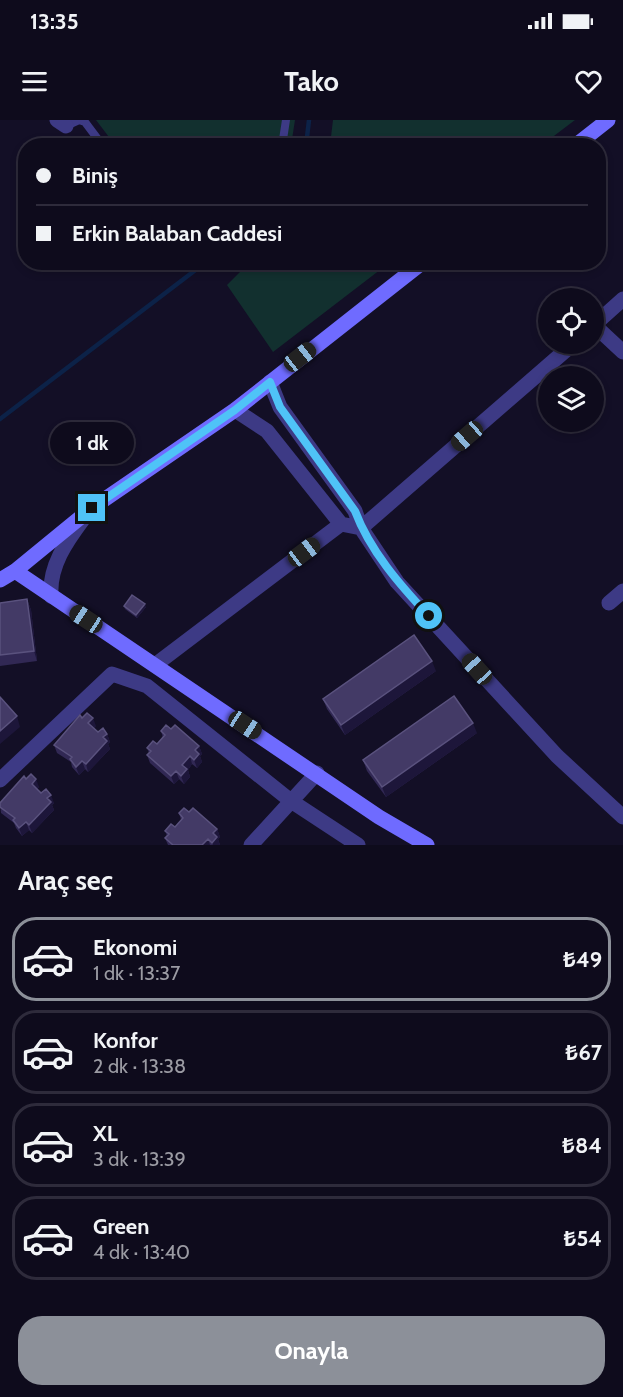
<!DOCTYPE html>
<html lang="tr">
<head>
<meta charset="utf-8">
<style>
  body { margin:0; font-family:Cabin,sans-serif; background:#1c1929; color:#f1f3f6; height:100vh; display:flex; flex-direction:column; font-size:22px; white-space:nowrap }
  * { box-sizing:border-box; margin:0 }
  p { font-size:20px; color:#9b9ba3 }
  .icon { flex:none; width:33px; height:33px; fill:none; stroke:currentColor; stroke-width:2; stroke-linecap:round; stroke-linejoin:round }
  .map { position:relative; height:725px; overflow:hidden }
  .side { display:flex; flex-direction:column; background:#0e0b1c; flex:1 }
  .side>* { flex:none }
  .banner { position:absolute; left:18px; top:18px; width:588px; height:132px; border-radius:24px; box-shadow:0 3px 9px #0003,0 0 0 2px #2e2b3b; display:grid; align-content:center; height:132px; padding:0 18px; background:#0e0b1c }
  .fabs { position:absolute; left:538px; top:168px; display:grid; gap:12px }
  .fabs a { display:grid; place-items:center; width:66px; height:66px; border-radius:50%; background:#0e0b1c; box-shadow:0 3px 9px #0003,0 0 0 2px #2e2b3b; font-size:30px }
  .end { position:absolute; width:27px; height:27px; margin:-14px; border:8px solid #4fc3f7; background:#111; box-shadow:0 0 0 3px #111 }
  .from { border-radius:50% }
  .bubble { position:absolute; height:42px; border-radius:21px; background:#0e0b1c; box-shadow:0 3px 9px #0003,0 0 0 2px #2e2b3b; font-size:20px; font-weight:800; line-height:42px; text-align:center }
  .car { position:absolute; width:18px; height:36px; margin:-18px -9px; border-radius:8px; box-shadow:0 0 4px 2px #0007; background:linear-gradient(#222 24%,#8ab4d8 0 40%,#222 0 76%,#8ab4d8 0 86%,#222 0) }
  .banner b { display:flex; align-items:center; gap:21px; height:57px; font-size:22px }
  .banner b+b { border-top:2px solid #2e2b3b }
  .banner i { width:15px; height:15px; background:#f1f3f6 }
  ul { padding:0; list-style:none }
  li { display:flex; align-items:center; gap:18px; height:84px; margin:0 12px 9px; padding:0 6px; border:3px solid #2e2b3b; border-radius:24px }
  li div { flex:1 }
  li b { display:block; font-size:22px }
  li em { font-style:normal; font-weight:800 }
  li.on { border-color:#8c9099 }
  li>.icon { width:54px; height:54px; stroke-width:1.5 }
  h2 { padding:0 18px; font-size:27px; line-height:72px }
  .primary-button { display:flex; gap:12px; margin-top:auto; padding:12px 18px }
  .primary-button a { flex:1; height:69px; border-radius:24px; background:#8c9099; color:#fff; font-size:24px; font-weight:800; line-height:69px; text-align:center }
  .status { display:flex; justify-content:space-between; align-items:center; height:42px; padding:0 30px; background:#0e0b1c; direction:ltr }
  .status svg { height:16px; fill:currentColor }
  header { display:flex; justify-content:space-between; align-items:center; height:78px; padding:0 18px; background:#0e0b1c; font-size:27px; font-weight:800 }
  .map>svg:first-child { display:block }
</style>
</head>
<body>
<div class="status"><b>13:35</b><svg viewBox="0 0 49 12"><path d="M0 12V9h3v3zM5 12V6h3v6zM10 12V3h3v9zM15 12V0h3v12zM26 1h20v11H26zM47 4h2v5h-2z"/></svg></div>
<header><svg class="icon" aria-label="menu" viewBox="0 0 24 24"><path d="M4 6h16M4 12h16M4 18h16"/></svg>Tako<svg class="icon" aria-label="heart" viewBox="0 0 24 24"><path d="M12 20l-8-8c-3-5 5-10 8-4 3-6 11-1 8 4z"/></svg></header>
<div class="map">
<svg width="623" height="725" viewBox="0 0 623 725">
  <rect width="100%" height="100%" fill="#130f26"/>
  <path fill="#12302f" d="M96,0h199l-4,26 -176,-1z
    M333,0h242l-33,25h-212z
    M250,142h139v1l-116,89 -46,-67z"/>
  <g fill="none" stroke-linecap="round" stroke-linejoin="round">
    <path stroke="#0c2248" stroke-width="4.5" d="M306,26l3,-26
      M0,299l206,-157"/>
    <path stroke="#3d3a85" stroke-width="8" d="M66,6l13,-6 6,2 18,24
      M282,26l4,-26"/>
    <path stroke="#3d3a85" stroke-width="15" d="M57,0l9,6
      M594,205l29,27
      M594,205l29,-26
      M573,224l-212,184 36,54 160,174 66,61
      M235,290l32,21 74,93 20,4 -6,-17 -75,-104 -10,-25
      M51,476c-2,-30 15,-54 33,-78
      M609,483l14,-12
      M155,545l186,-141
      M0,660l112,-106 35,12 144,115 67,44
      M251,725l66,-72"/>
    <path stroke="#6f6bff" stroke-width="15" d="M575,26l33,-26
      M15,451l364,246 48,28
      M0,460l15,-9 77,-63 143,-98 188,-148"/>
  </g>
  <path fill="#312854" d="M27,479l4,11 6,51 -37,5v-63z
    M124,486l22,1 -9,11 -12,-9z
    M436,551l-91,64 -18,-26 -4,-10z
    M96,606l-2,2 4,4 9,2 3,8 -2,2 2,5 -22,23 -3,-3 -6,6 -7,-8 -1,-5 -14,-9 -3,-8z
    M171,609l28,17 3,8 -2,2 2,6 -5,6 -5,-4 -4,6 2,7 -6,7 -5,-5 -5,5 -24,-21 -3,-8 2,-2 -2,-5 10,-4 6,-6 -2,-7z
    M477,613l-91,64 -19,-26 -4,-11z
    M26,659l13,8 -2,2 17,14 -2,2 2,5 -22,23 -3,-3 -7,6 -6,-8 -2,-5 -13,-10 -1,-10z
    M189,692l28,17 3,8 -2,2 2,6h-52l-3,-7 2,-2 -2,-5 10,-4 6,-7 -2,-7z"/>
  <path fill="#1d163a" d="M27,479l4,11 6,51 -3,-10z
    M145,484l1,3 -9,11 -1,-3z
    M432,541l4,10 -91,64 -4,-10z
    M17,596l3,11 -20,17v-13z
    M93,598l3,8 -5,5 -3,-8z
    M473,603l4,10 -91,64 -4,-10z
    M107,614l3,8 -2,2 2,5 -22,23 -2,-8 17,-27z
    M199,626l3,8 -2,2 2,6 -5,6 -3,-8 1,-10z
    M190,636l2,8 -4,6 2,7 -6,7 -3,-8 1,-11z
    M82,641l3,8 -6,6 -3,-8z
    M176,651l3,8 -5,5 -3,-8z
    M36,659l3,8 -4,5 -3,-8z
    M51,675l3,8 -2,2 2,5 -22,23 -3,-8 18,-27z
    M26,702l3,8 -7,6 -3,-8z
    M217,709l3,8 -2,2 2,6h-7l-1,-2 1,-10z
    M208,719l2,6h-8z"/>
  <path fill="#433a66" stroke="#5a527e" stroke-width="1.5" d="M132,475l13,9 -9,11 -12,-9z
    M27,479l7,52 -34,4v-52z
    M414,515l18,26 -91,64 -18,-26z
    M454,576l19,27 -91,64 -19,-27z
    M0,577l17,19 -17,15z
    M87,593l6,5 -5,5 10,9 5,-4 4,6 -4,3 4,4 -21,23 -4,-3 -6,6 -6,-8 2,-2 -18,-12 26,-30 2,3z
    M166,605l5,4 4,-4 24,21 -4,4 4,4 -5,6 -4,-4 -8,9 5,4 -6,7 -5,-5 -5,5 -24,-21 4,-4 -4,-3 6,-7 4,3 8,-9 -4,-4z
    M31,654l5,5 -4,5 9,9 5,-4 5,6 -4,3 4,4 -22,23 -3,-3 -7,6 -6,-8 2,-2 -15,-11v-4l24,-27 2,3z
    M184,688l5,4 4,-4 24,21 -4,4 4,4 -5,6 -4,-4 -6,6h-29l-8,-7 4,-4 -4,-3 6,-7 4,3 8,-9 -4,-5z"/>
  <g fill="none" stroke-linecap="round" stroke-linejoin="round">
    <path stroke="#4fc3f7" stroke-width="8" d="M92,388l143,-98 35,-28 10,25 75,104c15,40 45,74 74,105"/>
  </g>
</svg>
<div class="fabs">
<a><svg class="icon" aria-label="locate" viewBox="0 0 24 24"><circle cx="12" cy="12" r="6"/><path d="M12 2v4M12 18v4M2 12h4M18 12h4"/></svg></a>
<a><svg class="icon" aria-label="layers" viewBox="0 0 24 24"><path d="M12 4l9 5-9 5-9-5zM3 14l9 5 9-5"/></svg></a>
</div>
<i class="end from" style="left:429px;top:496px"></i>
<i class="end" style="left:92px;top:388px"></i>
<div class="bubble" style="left:50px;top:302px;width:84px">1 dk</div>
<i class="car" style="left:300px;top:237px;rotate:52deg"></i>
<i class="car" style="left:467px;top:316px;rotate:229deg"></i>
<i class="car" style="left:304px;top:432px;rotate:53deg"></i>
<i class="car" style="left:86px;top:499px;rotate:303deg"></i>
<i class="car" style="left:477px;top:549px;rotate:318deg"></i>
<i class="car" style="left:245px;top:605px;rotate:123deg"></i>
<div class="banner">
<b><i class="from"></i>Biniş</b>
<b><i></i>Erkin Balaban Caddesi</b>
</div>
</div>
<section class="side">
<h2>Araç seç</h2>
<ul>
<li class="on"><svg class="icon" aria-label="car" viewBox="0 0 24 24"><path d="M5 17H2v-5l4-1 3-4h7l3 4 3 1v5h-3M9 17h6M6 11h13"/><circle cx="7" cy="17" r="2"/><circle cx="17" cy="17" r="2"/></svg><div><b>Ekonomi</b><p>1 dk · 13:37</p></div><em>₺49</em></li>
<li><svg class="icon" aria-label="car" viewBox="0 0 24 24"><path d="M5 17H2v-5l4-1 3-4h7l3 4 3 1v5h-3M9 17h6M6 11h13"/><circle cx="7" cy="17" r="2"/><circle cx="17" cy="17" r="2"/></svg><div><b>Konfor</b><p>2 dk · 13:38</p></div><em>₺67</em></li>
<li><svg class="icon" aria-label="car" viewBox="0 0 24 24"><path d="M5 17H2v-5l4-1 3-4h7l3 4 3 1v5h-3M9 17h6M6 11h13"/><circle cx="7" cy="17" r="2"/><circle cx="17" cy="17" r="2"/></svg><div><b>XL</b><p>3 dk · 13:39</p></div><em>₺84</em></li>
<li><svg class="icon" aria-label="car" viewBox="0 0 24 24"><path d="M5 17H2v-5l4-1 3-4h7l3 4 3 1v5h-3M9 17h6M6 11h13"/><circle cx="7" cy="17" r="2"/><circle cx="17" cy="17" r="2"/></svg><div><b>Green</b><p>4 dk · 13:40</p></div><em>₺54</em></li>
</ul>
<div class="primary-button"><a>Onayla</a></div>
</section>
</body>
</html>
